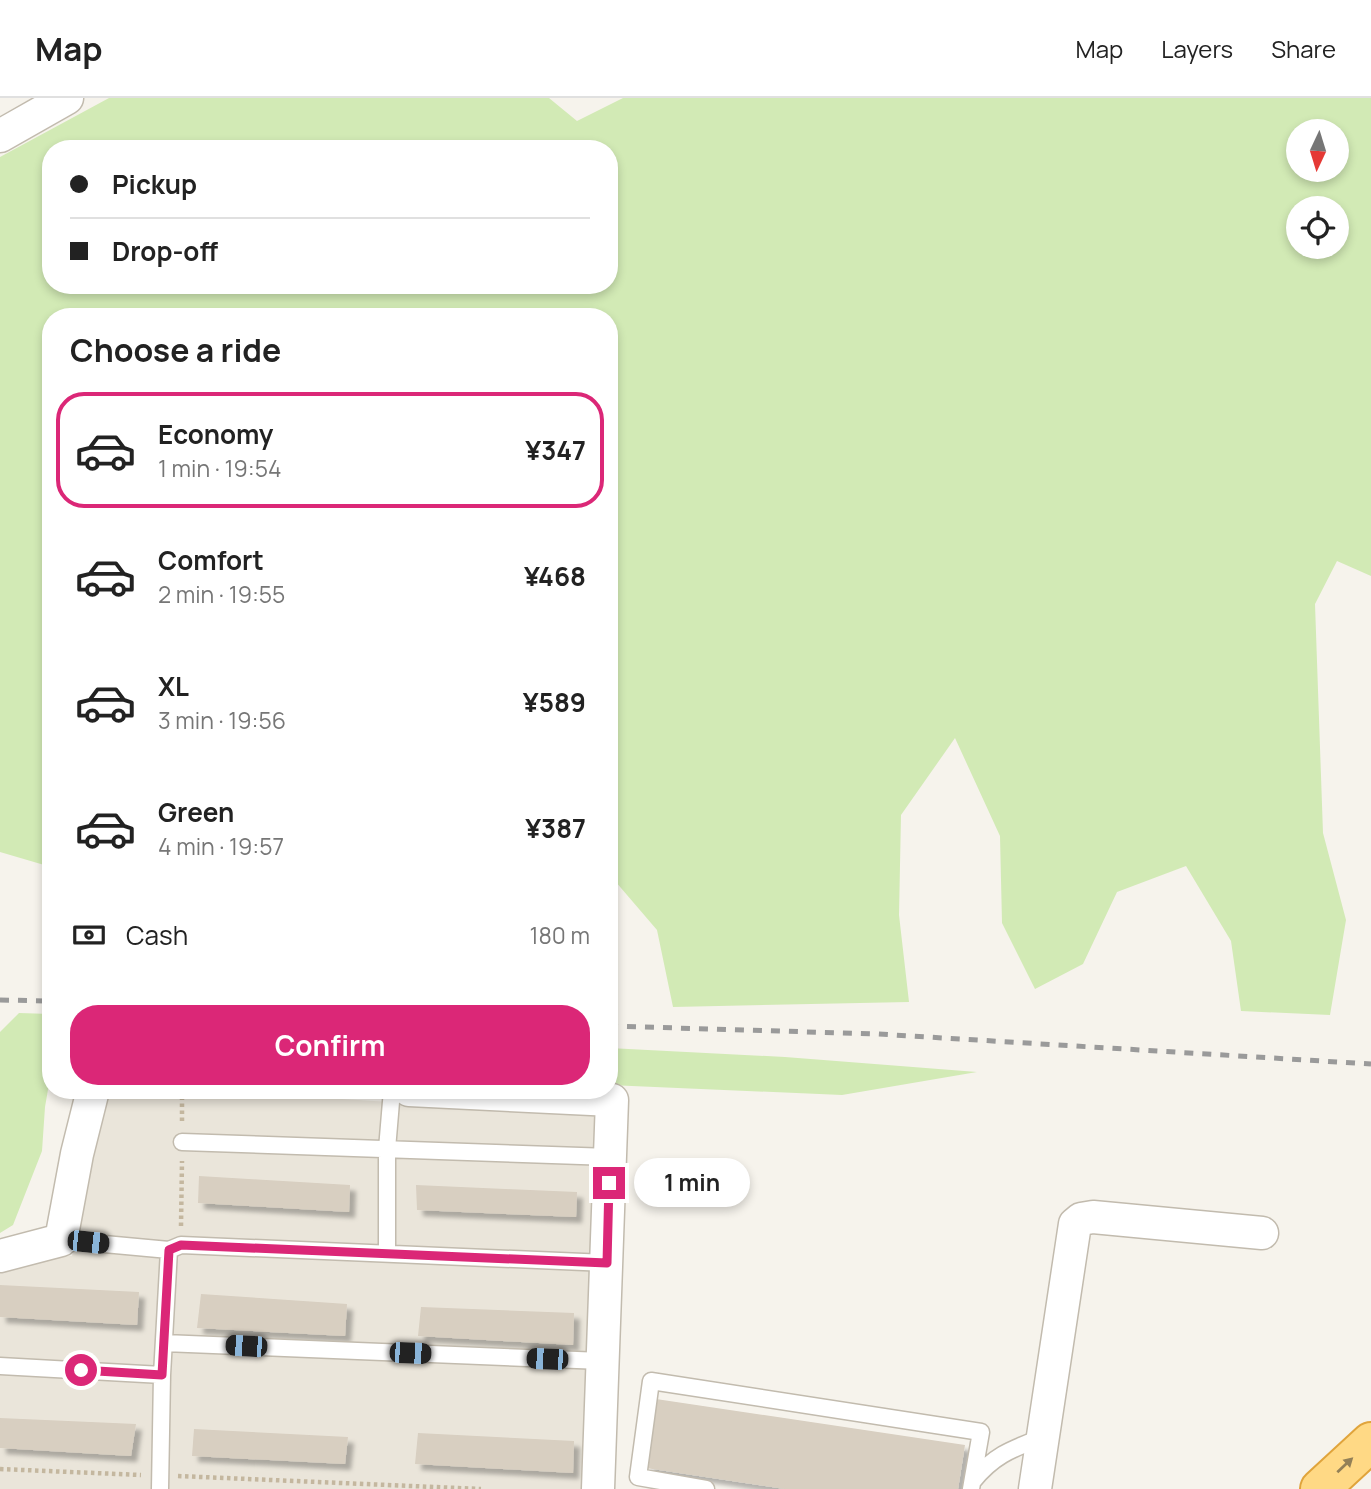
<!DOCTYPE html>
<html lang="en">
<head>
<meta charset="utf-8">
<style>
  body { margin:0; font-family:Manrope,sans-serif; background:#f2f2f2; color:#222; height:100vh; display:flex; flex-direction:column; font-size:26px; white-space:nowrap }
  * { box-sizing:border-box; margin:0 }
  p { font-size:23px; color:#767676 }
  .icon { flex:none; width:38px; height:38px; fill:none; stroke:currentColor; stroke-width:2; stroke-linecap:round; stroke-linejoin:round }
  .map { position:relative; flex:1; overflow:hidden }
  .sheet { position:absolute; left:42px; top:210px; width:576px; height:791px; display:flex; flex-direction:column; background:#fff; border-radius:28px; box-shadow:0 4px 10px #0003 }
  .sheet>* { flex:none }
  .guide { position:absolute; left:42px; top:42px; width:576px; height:154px; border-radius:28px; box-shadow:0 4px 10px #0003; display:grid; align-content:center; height:154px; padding:0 28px; background:#fff }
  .needle { width:46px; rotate:184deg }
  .fabs { position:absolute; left:1286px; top:21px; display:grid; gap:14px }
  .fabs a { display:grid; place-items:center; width:63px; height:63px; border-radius:50%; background:#fff; box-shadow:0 4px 10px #0003; font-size:35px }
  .end { position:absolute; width:32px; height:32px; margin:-16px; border:9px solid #db2777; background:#fff; box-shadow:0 0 0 4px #fff }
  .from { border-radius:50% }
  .bubble { position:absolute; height:49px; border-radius:24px; background:#fff; box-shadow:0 4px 10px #0003; font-size:23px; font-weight:700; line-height:49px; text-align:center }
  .car { position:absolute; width:21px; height:42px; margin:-21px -10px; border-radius:9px; box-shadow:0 0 5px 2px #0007; background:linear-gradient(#222 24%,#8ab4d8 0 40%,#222 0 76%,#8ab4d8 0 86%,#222 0) }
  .guide b { display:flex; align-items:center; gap:24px; height:66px; font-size:26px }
  .guide b+b { border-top:2px solid #e0e0e0 }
  .guide i { width:18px; height:18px; background:#222 }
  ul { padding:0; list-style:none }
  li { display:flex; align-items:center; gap:21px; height:116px; margin:0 14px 10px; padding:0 14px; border:4px solid transparent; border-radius:28px }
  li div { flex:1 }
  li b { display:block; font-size:26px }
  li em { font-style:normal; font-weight:700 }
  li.on { border-color:#db2777 }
  li>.icon { width:63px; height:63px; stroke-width:1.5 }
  h2 { padding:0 28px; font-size:32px; line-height:84px }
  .pay { display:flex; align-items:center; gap:18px; height:77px; padding:0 28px; font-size:26px }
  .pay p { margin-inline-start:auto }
  .cta { display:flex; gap:14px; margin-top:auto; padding:14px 28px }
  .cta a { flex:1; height:80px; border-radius:28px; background:#db2777; color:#fff; font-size:28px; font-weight:700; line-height:80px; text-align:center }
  header { display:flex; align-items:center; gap:42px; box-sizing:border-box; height:98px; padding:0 35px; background:#fff; border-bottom:2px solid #e0e0e0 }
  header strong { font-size:33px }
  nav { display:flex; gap:38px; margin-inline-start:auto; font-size:24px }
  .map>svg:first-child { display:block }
</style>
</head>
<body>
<header>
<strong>Map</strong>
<nav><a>Map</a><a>Layers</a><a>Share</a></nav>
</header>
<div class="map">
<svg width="1371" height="1391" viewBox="0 0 1371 1391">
  <defs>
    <filter id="shadow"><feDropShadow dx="6" dy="6" stdDeviation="2" flood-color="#0004"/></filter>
  </defs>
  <rect width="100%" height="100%" fill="#f6f3ec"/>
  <path fill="#eae5da" d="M108,992h89l400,25 -12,374h-585v-225l33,-9 39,1z"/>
  <path fill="#d2eab5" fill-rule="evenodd" d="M109,0h440l28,23 46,-23h748v478l-34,-15 -22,43 8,229 23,87 -16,95 -89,-4 -10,-70 -45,-75 -69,26 -34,72 -48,25 -33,-66 -2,-87 -45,-98 -54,77 -2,100 10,87 -236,5 -16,-77 -48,-56v-557h-558v550l-51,-15v-695zM1298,33h39v39h-39zM51,51h558v136h-558zM1298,110h39v39h-39z
    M19,915l32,1v58l-6,35 -3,44 -29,74 -13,8v-201z
    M609,950l176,9 192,15 -135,23 -233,-10z"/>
  <path fill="#d8cfc1" filter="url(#shadow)" d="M199,1078l151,9 -1,27 -151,-9z
    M416,1087l161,7 -1,25 -159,-7z
    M0,1187l139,7 -2,33 -137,-8z
    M201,1196l146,10 -2,32 -148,-8z
    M421,1209l153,6 -1,32 -155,-9z
    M656,1301l309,46 -7,44h-173l-139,-21z
    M0,1320l136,6 -5,32 -131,-8z
    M194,1331l154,8 -3,27 -153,-8z
    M418,1335l156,8 -1,32 -158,-9z"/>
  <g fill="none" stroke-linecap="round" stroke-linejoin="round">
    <g stroke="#c2bbae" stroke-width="19">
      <path id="service" d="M182,1044l428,15
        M61,1142l108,10 12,-5 426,18
        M387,1154v-103l5,-59
        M164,1245l438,18
        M0,1268l162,9
        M973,1383c21,-26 39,-32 70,-44
        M160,1391l2,-114 7,-125
        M706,1391l-68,-12 13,-96 330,51 -10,57"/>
    </g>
    <g stroke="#c2bbae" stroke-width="35">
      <path id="minor" d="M0,38l67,-38
        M409,992l203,10 -14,389
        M0,1158l61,-16 16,-86 16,-64
        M1035,1391l40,-265 6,-5 12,-2 169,16"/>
    </g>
    <g stroke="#e0a43c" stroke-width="42">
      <path id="trunk" d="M1320,1391l51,-47"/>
    </g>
    <path stroke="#c4b79f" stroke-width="4.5" stroke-dasharray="3.5 3.5" stroke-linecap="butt" d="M182,1023v-31
      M181,1128l1,-65
      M0,1371l141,6
      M178,1378l303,13"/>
    <use href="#service" stroke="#fff" stroke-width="16"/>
    <use href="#minor" stroke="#fff" stroke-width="32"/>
    <use href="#trunk" stroke="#ffd985" stroke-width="38"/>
    <path stroke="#9a9a9a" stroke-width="5" stroke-dasharray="9 9" stroke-linecap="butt" d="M0,902l51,1
      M609,928l269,8 493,30"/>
  </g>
  <defs><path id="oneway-solid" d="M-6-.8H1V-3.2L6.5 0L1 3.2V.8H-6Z" transform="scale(1.75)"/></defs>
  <use fill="#938057" href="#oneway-solid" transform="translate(1345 1367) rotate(-43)"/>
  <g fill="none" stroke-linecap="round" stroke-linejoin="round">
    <path stroke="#db2777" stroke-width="9" d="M81,1272l81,5 7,-125 12,-5 426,18 2,-80"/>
  </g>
</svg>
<div class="fabs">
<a><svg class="needle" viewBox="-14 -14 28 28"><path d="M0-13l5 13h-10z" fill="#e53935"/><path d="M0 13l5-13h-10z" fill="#767676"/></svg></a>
<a><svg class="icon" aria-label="locate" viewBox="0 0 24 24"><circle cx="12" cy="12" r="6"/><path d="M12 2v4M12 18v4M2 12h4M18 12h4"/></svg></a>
</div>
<i class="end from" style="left:81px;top:1272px"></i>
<i class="end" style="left:609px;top:1085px"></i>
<div class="bubble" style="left:634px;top:1060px;width:116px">1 min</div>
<i class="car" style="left:88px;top:1144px;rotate:96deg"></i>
<i class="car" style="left:246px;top:1248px;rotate:273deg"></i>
<i class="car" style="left:410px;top:1255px;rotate:92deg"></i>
<i class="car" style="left:547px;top:1261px;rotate:272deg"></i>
<div class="guide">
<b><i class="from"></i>Pickup</b>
<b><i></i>Drop-off</b>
</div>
<section class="sheet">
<h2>Choose a ride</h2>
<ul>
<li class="on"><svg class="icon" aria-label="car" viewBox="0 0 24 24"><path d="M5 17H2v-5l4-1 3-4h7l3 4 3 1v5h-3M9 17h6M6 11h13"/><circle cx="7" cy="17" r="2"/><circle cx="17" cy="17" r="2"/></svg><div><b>Economy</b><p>1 min · 19:54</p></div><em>¥347</em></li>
<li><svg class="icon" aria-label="car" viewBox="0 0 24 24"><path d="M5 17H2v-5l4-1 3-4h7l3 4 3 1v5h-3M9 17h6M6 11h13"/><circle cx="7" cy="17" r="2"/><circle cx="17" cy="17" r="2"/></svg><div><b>Comfort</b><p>2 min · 19:55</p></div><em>¥468</em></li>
<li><svg class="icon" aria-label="car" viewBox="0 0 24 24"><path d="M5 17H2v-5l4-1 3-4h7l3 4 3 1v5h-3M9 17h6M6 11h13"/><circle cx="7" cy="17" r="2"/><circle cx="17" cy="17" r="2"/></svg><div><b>XL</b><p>3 min · 19:56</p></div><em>¥589</em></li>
<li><svg class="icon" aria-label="car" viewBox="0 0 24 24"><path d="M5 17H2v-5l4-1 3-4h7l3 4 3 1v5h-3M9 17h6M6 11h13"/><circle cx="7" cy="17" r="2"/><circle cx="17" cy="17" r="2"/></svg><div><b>Green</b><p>4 min · 19:57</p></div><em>¥387</em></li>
</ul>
<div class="pay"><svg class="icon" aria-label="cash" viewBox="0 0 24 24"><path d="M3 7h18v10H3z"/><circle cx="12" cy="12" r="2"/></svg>Cash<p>180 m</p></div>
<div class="cta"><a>Confirm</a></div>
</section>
</div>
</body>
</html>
